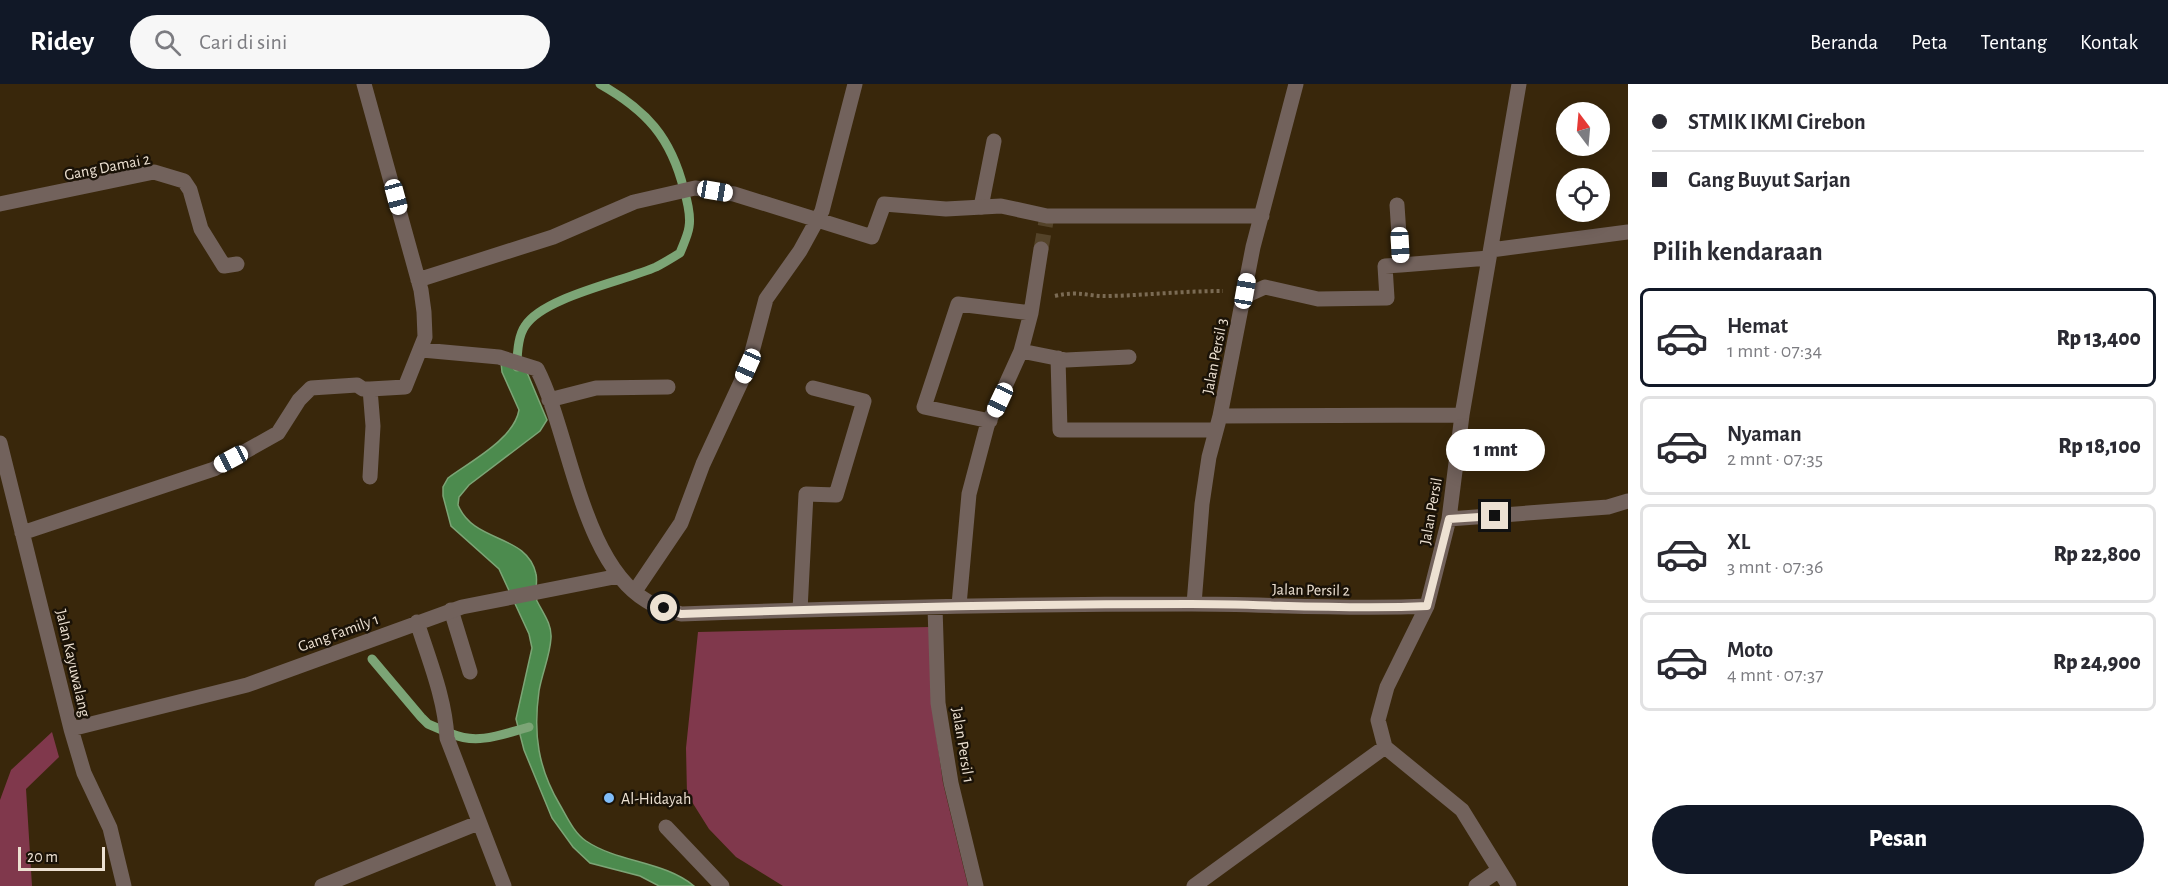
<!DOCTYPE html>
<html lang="id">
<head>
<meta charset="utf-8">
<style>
  body { margin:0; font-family:"Alegreya Sans",sans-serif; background:#f7f7f7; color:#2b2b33; height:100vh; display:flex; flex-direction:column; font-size:22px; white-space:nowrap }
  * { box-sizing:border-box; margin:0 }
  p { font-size:20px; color:#7c7c81 }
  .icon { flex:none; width:33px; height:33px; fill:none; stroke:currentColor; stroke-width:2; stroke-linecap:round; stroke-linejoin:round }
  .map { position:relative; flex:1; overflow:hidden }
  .side { display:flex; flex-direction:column; background:#fff; width:540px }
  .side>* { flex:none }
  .guide { display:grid; align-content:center; height:132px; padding:0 24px; background:#fff }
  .needle { width:39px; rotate:344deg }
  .tools { position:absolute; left:1556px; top:18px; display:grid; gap:12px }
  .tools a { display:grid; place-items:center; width:54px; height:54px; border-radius:50%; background:#fff; box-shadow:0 3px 15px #0003; font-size:30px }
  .scale { position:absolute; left:18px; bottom:15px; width:87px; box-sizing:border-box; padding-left:6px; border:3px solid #ede1d2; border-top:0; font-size:16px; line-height:21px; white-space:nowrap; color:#ede1d2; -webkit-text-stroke:4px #1a1207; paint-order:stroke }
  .end { position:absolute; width:27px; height:27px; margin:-14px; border:8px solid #ede1d2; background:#111; box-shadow:0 0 0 3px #111 }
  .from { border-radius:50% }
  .bubble { position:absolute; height:42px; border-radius:21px; background:#fff; box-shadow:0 3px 15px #0003; font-size:20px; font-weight:800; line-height:42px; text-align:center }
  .car { position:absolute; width:18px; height:36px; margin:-18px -9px; border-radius:8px; box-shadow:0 0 4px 2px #0007; background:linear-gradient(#fff 24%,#345 0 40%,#fff 0 76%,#345 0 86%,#fff 0) }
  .guide b { display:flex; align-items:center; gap:21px; height:57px; font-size:22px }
  .guide b+b { border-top:2px solid #e1e1e2 }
  .guide i { width:15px; height:15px; background:#2b2b33 }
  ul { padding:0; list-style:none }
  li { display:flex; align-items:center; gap:18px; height:99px; margin:0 12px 9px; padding:0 12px; border:3px solid #e1e1e2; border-radius:9px }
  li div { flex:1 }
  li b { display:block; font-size:22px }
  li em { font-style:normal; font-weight:800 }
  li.current { border-color:#111827 }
  li>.icon { width:54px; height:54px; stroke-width:1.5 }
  h2 { padding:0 24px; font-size:27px; line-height:72px }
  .action { display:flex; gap:12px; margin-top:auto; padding:12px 24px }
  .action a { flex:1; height:69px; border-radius:36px; background:#111827; color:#fff; font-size:24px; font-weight:800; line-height:69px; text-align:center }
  header { display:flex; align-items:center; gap:36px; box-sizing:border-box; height:84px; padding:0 30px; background:#111827; color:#fff }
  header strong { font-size:28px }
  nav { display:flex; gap:33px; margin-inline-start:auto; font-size:21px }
  .search { width:420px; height:54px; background:#f7f7f7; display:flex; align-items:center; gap:15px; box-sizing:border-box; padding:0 21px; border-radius:33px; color:#7c7c81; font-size:22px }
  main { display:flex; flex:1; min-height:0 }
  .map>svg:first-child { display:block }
</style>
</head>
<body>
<header>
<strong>Ridey</strong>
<div class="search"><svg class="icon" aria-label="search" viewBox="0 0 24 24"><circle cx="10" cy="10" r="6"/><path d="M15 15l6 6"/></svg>Cari di sini</div>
<nav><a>Beranda</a><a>Peta</a><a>Tentang</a><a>Kontak</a></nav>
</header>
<main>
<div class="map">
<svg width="1628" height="802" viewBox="0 0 1628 802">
  <rect width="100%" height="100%" fill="#39270b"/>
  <path fill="#80384c" d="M930,543l2,77 11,79 25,103h-185l-47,-29 -27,-28 -22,-35 -1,-46 12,-116z
    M52,648l7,25 -33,32 6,97h-32v-86l11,-30z"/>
  <path fill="#4c8b4e" stroke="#7ca576" stroke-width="1.5" d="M501,278l25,8 21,50 -7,11 -71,54 -10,12 -1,8c16,39 69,28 78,69 2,8 -2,19 1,27 6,12 15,23 14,37 -1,18 -9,35 -12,53 -6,43 -1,77 21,114 7,12 14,28 26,36 33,22 78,20 108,45h-35l-19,-10 -50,-13 -17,-16 -21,-29 -28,-68 -8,-31 16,-71 -3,-14 -30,-65 -48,-43 -8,-30v-9l5,-9c23,-17 66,-39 71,-68l-17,-38z"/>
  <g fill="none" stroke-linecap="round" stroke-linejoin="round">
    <path stroke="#7ca576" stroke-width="9" d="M517,283c0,-13 1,-31 8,-41 18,-29 99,-45 131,-59 8,-4 16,-9 24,-14 3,-8 8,-18 9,-26 2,-11 -2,-27 -5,-37 -13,-53 -38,-80 -84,-106
      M372,575l49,58 7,7 14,6
      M452,650c26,11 51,0 77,-7"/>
    <path stroke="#544329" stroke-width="15" stroke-dasharray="15 8" stroke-linecap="butt" d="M1041,165l6,-33"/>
    <path stroke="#7b6b54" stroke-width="4" stroke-dasharray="3 3" stroke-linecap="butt" d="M1055,212c25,-6 33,1 55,0 38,-1 75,-5 113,-5"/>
    <path stroke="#72625c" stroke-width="15" d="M981,123l13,-66
      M451,526l19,62
      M666,743l56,59"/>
    <path stroke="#72625c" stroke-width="15" d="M364,0l57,206 3,22 1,25 -20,50 -35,2
      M0,120l154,-32 30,9 6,9 11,39 23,37 13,-2
      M1397,121l4,60 88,-7
      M1491,166l137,-18
      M418,196l135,-43 81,-35 61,-14 39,6 138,43 12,-33 62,5 55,-3 46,10h215
      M1243,213l22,-10 53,12 69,-1 -2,-32 16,-1
      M422,266l77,7 38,12c33,64 44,193 110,232 9,6 23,9 34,13 170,-6 340,-10 510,-10 79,0 157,6 236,2
      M1021,267l45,9 63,-3
      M1058,274l2,72h156
      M549,316l47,-12 72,-1
      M1220,332l242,-1
      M990,337l-66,-14 34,-103 73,9
      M0,359l71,286 13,44 26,55 14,58
      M1449,435l159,-12 20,-6
      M22,449l192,-64 64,-36 21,-33 12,-12 46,-3 6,4h7l3,37 -3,51
      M635,507l46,-68 22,-59 45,-97 18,-68 34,-48 22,-40 33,-127
      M1194,520l8,-100 7,-47 11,-41 33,-169 43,-163
      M959,521l10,-111 18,-68 34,-75 10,-38 10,-64
      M935,523l3,96 13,80 25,103
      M800,526l6,-116 30,1 28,-94 -51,-13
      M417,538c12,38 28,76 30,116l57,148
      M71,645l176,-44 215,-78 157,-31
      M322,802l156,-63
      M1194,802l191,-139
      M1476,802l23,-16
      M1509,802l-47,-76 -77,-63 -7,-27 9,-33 40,-81 22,-87 13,-104 57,-331"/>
  </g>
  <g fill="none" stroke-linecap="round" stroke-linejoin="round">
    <path stroke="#ede1d2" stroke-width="8" d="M664,524l17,6c170,-6 340,-10 510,-10 79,0 157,6 236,2l22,-87 46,-3"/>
  </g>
  <circle fill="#80bdfa" stroke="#1a1207" stroke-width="2" cx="609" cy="714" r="6"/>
  <g text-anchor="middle" stroke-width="5" stroke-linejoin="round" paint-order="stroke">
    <g font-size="16" fill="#ede1d2" stroke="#1a1207">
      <text transform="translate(107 82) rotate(-11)" y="6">Gang Damai 2</text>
      <text transform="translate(1214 272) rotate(-79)" y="6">Jalan Persil 3</text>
      <text transform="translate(1430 427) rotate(-80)" y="6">Jalan Persil</text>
      <text transform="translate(1311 505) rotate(1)" y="6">Jalan Persil 2</text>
      <text transform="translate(338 548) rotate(-20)" y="6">Gang Family 1</text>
      <text transform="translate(74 579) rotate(77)" y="6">Jalan Kayuwalang</text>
      <text transform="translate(964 661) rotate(81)" y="6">Jalan Persil 1</text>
    </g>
    <g font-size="16" fill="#ede1d2" stroke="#1a1207" text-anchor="start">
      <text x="621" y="720">Al-Hidayah</text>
    </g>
  </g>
</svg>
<div class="tools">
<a><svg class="needle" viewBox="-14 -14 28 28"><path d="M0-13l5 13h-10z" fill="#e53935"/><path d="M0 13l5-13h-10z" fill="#7c7c81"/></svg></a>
<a><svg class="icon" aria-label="locate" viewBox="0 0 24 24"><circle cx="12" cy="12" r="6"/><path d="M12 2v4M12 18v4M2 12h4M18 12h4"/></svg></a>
</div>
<div class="scale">20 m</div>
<i class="end from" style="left:664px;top:524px"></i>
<i class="end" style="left:1495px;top:432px"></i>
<div class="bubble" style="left:1446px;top:345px;width:99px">1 mnt</div>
<i class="car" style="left:715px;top:107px;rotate:100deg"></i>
<i class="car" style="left:396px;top:113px;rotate:165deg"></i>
<i class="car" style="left:1400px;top:161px;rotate:177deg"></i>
<i class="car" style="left:1245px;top:207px;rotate:10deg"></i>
<i class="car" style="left:748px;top:282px;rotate:204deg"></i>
<i class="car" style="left:1000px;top:316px;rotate:205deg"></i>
<i class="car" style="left:231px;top:375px;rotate:242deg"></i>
</div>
<section class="side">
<div class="guide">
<b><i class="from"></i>STMIK IKMI Cirebon</b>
<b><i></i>Gang Buyut Sarjan</b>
</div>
<h2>Pilih kendaraan</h2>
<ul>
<li class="current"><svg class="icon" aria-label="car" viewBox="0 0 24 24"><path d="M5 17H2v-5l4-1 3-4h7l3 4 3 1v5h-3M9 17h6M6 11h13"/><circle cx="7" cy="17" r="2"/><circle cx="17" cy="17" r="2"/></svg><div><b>Hemat</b><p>1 mnt · 07:34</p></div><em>Rp 13,400</em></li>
<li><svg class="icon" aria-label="car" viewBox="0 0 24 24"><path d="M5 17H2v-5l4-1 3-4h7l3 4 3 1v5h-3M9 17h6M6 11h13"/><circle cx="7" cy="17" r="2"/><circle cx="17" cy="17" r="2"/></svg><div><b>Nyaman</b><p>2 mnt · 07:35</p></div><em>Rp 18,100</em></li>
<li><svg class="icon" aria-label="car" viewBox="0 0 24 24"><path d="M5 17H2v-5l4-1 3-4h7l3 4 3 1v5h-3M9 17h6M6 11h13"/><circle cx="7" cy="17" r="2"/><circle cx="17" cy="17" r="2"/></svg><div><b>XL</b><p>3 mnt · 07:36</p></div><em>Rp 22,800</em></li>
<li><svg class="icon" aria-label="car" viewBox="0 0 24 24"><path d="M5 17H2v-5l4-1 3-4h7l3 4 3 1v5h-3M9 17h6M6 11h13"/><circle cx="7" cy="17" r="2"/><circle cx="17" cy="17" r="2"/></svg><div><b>Moto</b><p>4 mnt · 07:37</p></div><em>Rp 24,900</em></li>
</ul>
<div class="action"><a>Pesan</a></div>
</section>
</main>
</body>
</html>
